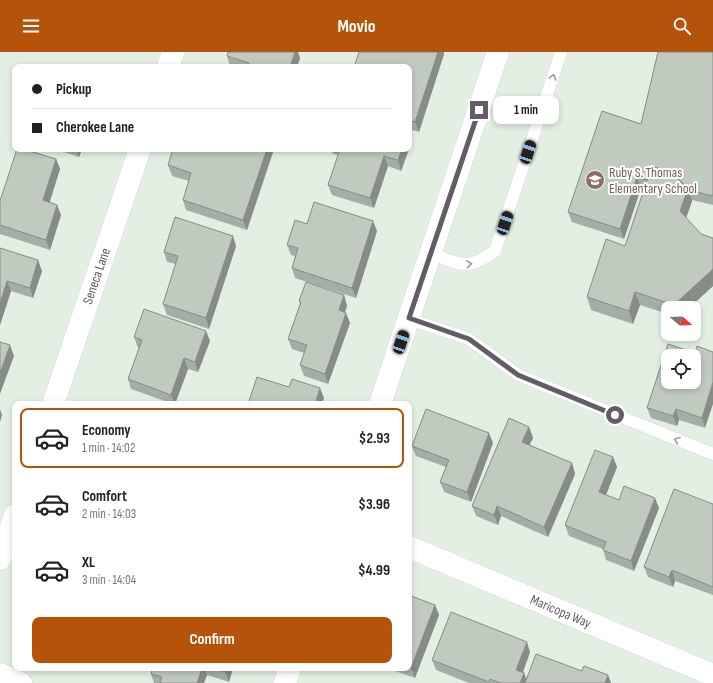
<!DOCTYPE html>
<html lang="en">
<head>
<meta charset="utf-8">
<style>
  body { margin:0; font-family:"Sofia Sans Condensed",sans-serif; background:#f2f2f2; color:#222; height:100vh; display:flex; flex-direction:column; font-size:15px; white-space:nowrap }
  * { box-sizing:border-box; margin:0 }
  p { font-size:13px; color:#767676 }
  .icon { flex:none; width:22px; height:22px; fill:none; stroke:currentColor; stroke-width:2; stroke-linecap:round; stroke-linejoin:round }
  .map { position:relative; flex:1; overflow:hidden }
  .panel { position:absolute; left:12px; top:349px; width:400px; height:270px; display:flex; flex-direction:column; background:#fff; border-radius:8px; box-shadow:0 2px 6px #0003 }
  .panel>* { flex:none }
  .banner { position:absolute; left:12px; top:12px; width:400px; height:88px; border-radius:8px; box-shadow:0 2px 6px #0003; display:grid; align-content:center; height:88px; padding:0 20px; background:#fff }
  .needle { width:26px; rotate:109deg }
  .fabs { position:absolute; left:661px; top:249px; display:grid; gap:8px }
  .fabs a { display:grid; place-items:center; width:40px; height:40px; border-radius:8px; background:#fff; box-shadow:0 2px 6px #0003; font-size:20px }
  .end { position:absolute; width:18px; height:18px; margin:-9px; border:5px solid #635b65; background:#fff; box-shadow:0 0 0 2px #fff }
  .from { border-radius:50% }
  .bubble { position:absolute; height:28px; border-radius:8px; background:#fff; box-shadow:0 2px 6px #0003; font-size:13px; font-weight:700; line-height:28px; text-align:center }
  .car { position:absolute; width:12px; height:24px; margin:-12px -6px; border-radius:5px; box-shadow:0 0 3px 1px #0007; background:linear-gradient(#222 24%,#8ab4d8 0 40%,#222 0 76%,#8ab4d8 0 86%,#222 0) }
  .banner b { display:flex; align-items:center; gap:14px; height:38px; font-size:15px }
  .banner b+b { border-top:1px solid #e0e0e0 }
  .banner i { width:10px; height:10px; background:#222 }
  ul { padding:7px 0 0; list-style:none }
  li { display:flex; align-items:center; gap:12px; height:60px; margin:0 8px 6px; padding:0 12px; border:2px solid transparent; border-radius:8px }
  li div { flex:1 }
  li b { display:block; font-size:15px }
  li em { font-style:normal; font-weight:700 }
  li.current { border-color:#b45309 }
  li>.icon { width:36px; height:36px; stroke-width:1.5 }
  .action { display:flex; gap:8px; margin-top:auto; padding:8px 20px }
  .action a { flex:1; height:46px; border-radius:8px; background:#b45309; color:#fff; font-size:16px; font-weight:700; line-height:46px; text-align:center }
  header { display:flex; justify-content:space-between; align-items:center; height:52px; padding:0 20px; background:#b45309; color:#fff; font-size:18px; font-weight:700 }
  .map>svg:first-child { display:block }
</style>
</head>
<body>
<header><svg class="icon" aria-label="menu" viewBox="0 0 24 24"><path d="M4 6h16M4 12h16M4 18h16"/></svg>Movio<svg class="icon" aria-label="search" viewBox="0 0 24 24"><circle cx="10" cy="10" r="6"/><path d="M15 15l6 6"/></svg></header>
<div class="map">
<svg width="713" height="631" viewBox="0 0 713 631">
  <rect width="100%" height="100%" fill="#e3efe2"/>
  <g fill="none" stroke-linecap="round" stroke-linejoin="round">
    <g stroke="#dcd5dd" stroke-width="13">
      <path id="service" d="M432,202c31,11 34,17 63,-3l66,-199
        M409,267l60,20 49,36 195,79"/>
    </g>
    <g stroke="#dcd5dd" stroke-width="23">
      <path id="minor" d="M168,15l5,-15
        M53,352l87,-255
        M380,352l118,-352
        M409,495l304,128
        M0,507l15,-44
        M0,622l21,9
        M285,631l5,-15"/>
    </g>
    <use href="#service" stroke="#fff" stroke-width="12"/>
    <use href="#minor" stroke="#fff" stroke-width="22"/>
  </g>
  <path fill="#a5aea4" d="M713,0v153l-21,-5v1l-6,17 27,68 -24,22h-21v6l-28,-9 -7,19 -42,-14 -4,-13 38,-51 19,-58h-3l-17,51 -52,-17 -4,-10 73,-88z
    M444,2l-25,78 -10,-3v-62z
    M227,4l73,2 -3,9h-65l-2,-1z
    M55,97h27l-3,8z
    M173,97h99l1,3 -26,78 -61,-20 -3,-10 6,-19 -17,-5 -4,-11z
    M331,97h78l-8,22 -13,-5 -14,42 -42,-13 -4,-10 10,-30 -5,-1z
    M56,107l4,10 -11,33 8,3 4,10 -11,35 -50,-16v-33z
    M307,172l70,7 -21,67 -61,-20 -3,-10 3,-12 -4,-1 -4,-10z
    M236,194l-27,83 -42,-14 -4,-11 13,-40 -9,-2 -3,-10z
    M0,196l42,23 -9,27 -22,-7 -11,34z
    M344,243l3,11 -2,6 5,11 -22,61 -24,-8 -4,-11 4,-12 -12,-4 -4,-10 12,-35 -1,-3z
    M134,285l76,4 -12,31 -10,-3 -13,35h-2l-42,-15 -3,-10 11,-31h-1z
    M695,301l10,75 -26,-8 -2,6 -26,-8 -4,-10z
    M529,375l4,11 -4,7 43,18 3,11 -27,63 -47,-21 -3,9 -22,-9 -4,-10z
    M493,391l-22,59 -27,-10 -4,-10 6,-15 -30,-11 -4,-10z
    M613,405l4,10 -11,28 13,5 40,8 -25,63 -28,-11 -3,-11 -34,-13 -4,-11z
    M713,452v91l-38,-14 -2,6 -25,-10 -4,-10z
    M409,550l26,3 4,10 -24,63 -28,-10h22z
    M530,600l-7,20 1,1 2,7 56,-9 26,4 3,8h-142l-33,-13 -4,-10z
    M86,616h6v2z
    M153,616h80l-4,14 -22,-7 -3,8h-50l-3,-9z"/>
  <path fill="#868d86" d="M295,0h3l2,6 -3,9h-7z
    M438,0h6v2l-25,78 -4,-10z
    M76,97h6l-3,8z
    M267,97h5l1,3 -26,78 -4,-10z
    M402,97h7l-8,22 -3,-11z
    M384,104l4,10 -14,42 -4,-10z
    M56,107l4,10 -13,42 -4,-11z
    M637,125l4,11 -17,51 -4,-10z
    M688,137l4,12 -8,23 -4,-13z
    M57,153l4,10 -11,35 -4,-10z
    M373,169l4,10 -21,67 -4,-10z
    M233,184l3,10 -27,83 -3,-11z
    M38,208l4,11 -9,27 -3,-10z
    M713,217v17l-24,22h-14l-1,-3z
    M7,229l4,10 -11,34v-22z
    M635,240l5,13 -7,19 -4,-13z
    M344,243l3,11 -5,14 -3,-10z
    M346,261l4,10 -22,61 -3,-10z
    M206,279l4,10 -12,31 -3,-10z
    M10,293l4,11 -14,38v-21z
    M184,306l4,11 -13,35 -4,-9z
    M713,330v22l-8,24 -3,-10z
    M320,336l4,10 -2,6h-7z
    M0,357l2,6 -2,7z
    M676,357l3,11 -2,6 -4,-10z
    M529,375l4,11 -7,14 -4,-10z
    M489,381l4,10 -22,59 -4,-10z
    M613,405l4,10 -14,35 -4,-10z
    M572,411l3,11 -27,63 -4,-10z
    M655,446l4,10 -25,63 -3,-10z
    M497,454l4,10 -3,9 -4,-10z
    M672,518l3,11 -2,6 -4,-10z
    M435,553l4,10 -24,63 -4,-10z
    M527,590l3,10 -10,28 -4,-10z
    M202,616h2l3,7 -3,8h-7z
    M226,616h7l-4,14 -4,-10z
    M524,621l4,10h-8z
    M608,623l3,8h-6z"/>
  <path fill="#c0cabf" stroke="#868d86" fill-rule="evenodd" d="M228,0h67l-5,15h-42l1,-4 -22,-7z
    M359,0h79l-23,70 -6,-2v-53h-55z
    M658,0h55v144l-25,-6 -14,-16 -22,-8 -5,14 -10,-3 -17,52 -52,-17 34,-101 39,13z
    M58,12l10,3h-11z
    M17,97h6l33,10 -13,41 14,5 -11,35 -46,-15v-24z
    M173,97h94l-24,71 -60,-20 8,-27 -23,-8z
    M340,97h62l-4,11 -14,-4 -14,42 -42,-13z
    M652,114l22,8 14,15 -8,22 21,23 12,4v31l-39,36 -39,-13 -6,19 -42,-14 19,-58 19,7z
    M314,150l59,19 -21,67 -60,-20 6,-20 -11,-3 8,-25 12,4z
    M175,165l58,19 -27,82 -43,-14 15,-48 -14,-4z
    M0,196l38,12 -8,28 -23,-7 -7,22z
    M306,230l38,13 -5,15 7,3 -21,61 -25,-9 7,-20 -19,-6 13,-37 -2,-1z
    M144,257l62,22 -11,31 -11,-4 -13,37 -43,-16 14,-39 -8,-3z
    M0,290l10,3 -10,28z
    M668,292l27,9 2,-7 16,6v30l-11,36 -26,-9 -3,7 -26,-8zM668,304h26v26h-26z
    M257,325l32,10 3,-8 28,9 -5,16h-67z
    M426,357l63,24 -22,59 -27,-10 9,-22 -37,-14z
    M509,366l20,9 -7,15 50,21 -28,64 -47,-21 -3,9 -22,-9z
    M595,398l18,7 -14,35 20,8 5,-14 31,12 -24,63 -28,-11 3,-8 -41,-17z
    M674,437l39,15v83l-41,-17 -3,7 -25,-10z
    M411,544l24,9 -24,63 -2,-1v-65z
    M451,560l76,30 -11,28 8,3 -4,10h-20l-10,-4 -1,3 -57,-22z
    M536,602l46,17 2,-5 24,9 -3,8h-80z
    M153,616h49l-5,15h-37l2,-6 -11,-3z
    M213,616h13l-1,4z"/>
  <defs><path id="oneway-chevron" d="M-2-3.5L2.5 0L-2 3.5" fill="none" stroke-width="1.6" stroke-linecap="round" stroke-linejoin="round"/></defs>
  <g stroke="#a19da3">
    <use href="#oneway-chevron" transform="translate(553 25) rotate(-72)"/>
    <use href="#oneway-chevron" transform="translate(469 212) rotate(-5)"/>
    <use href="#oneway-chevron" transform="translate(677 388) rotate(-158)"/>
  </g>
  <g fill="none" stroke-linecap="round" stroke-linejoin="round">
    <path stroke="#635b65" stroke-width="5" d="M479,58l-70,208 60,21 49,36 97,40"/>
  </g>
  <defs>
    <g id="school-disc" transform="scale(1)"><circle r="9.5" fill="#8d6e63" stroke="#fff"/><path d="M0-5L7-2L0 1L-7-2ZM-4 1L0 2.5L4 1V4Q0 6-4 4Z" fill="#fff"/></g>
  </defs>
  <g fill-rule="evenodd">
    <use href="#school-disc" x="595" y="128"/>
  </g>
  <g text-anchor="middle" stroke-width="4" stroke-linejoin="round" paint-order="stroke">
    <g font-size="14" fill="#785e54" stroke="#fff" text-anchor="start">
      <text x="609" y="125">Ruby S. Thomas<tspan x="609" dy="16">Elementary School</tspan></text>
    </g>
    <g font-size="14" fill="#635b65" stroke="#fff">
      <text transform="translate(96 224) rotate(-71)" y="5">Seneca Lane</text>
      <text transform="translate(561 559) rotate(23)" y="5">Maricopa Way</text>
    </g>
  </g>
</svg>
<div class="fabs">
<a><svg class="needle" viewBox="-14 -14 28 28"><path d="M0-13l5 13h-10z" fill="#e53935"/><path d="M0 13l5-13h-10z" fill="#767676"/></svg></a>
<a><svg class="icon" aria-label="locate" viewBox="0 0 24 24"><circle cx="12" cy="12" r="6"/><path d="M12 2v4M12 18v4M2 12h4M18 12h4"/></svg></a>
</div>
<i class="end from" style="left:615px;top:363px"></i>
<i class="end" style="left:479px;top:58px"></i>
<div class="bubble" style="left:493px;top:44px;width:66px">1 min</div>
<i class="car" style="left:528px;top:100px;rotate:18deg"></i>
<i class="car" style="left:505px;top:171px;rotate:18deg"></i>
<i class="car" style="left:401px;top:290px;rotate:18deg"></i>
<div class="banner">
<b><i class="from"></i>Pickup</b>
<b><i></i>Cherokee Lane</b>
</div>
<section class="panel">
<ul>
<li class="current"><svg class="icon" aria-label="car" viewBox="0 0 24 24"><path d="M5 17H2v-5l4-1 3-4h7l3 4 3 1v5h-3M9 17h6M6 11h13"/><circle cx="7" cy="17" r="2"/><circle cx="17" cy="17" r="2"/></svg><div><b>Economy</b><p>1 min · 14:02</p></div><em>$2.93</em></li>
<li><svg class="icon" aria-label="car" viewBox="0 0 24 24"><path d="M5 17H2v-5l4-1 3-4h7l3 4 3 1v5h-3M9 17h6M6 11h13"/><circle cx="7" cy="17" r="2"/><circle cx="17" cy="17" r="2"/></svg><div><b>Comfort</b><p>2 min · 14:03</p></div><em>$3.96</em></li>
<li><svg class="icon" aria-label="car" viewBox="0 0 24 24"><path d="M5 17H2v-5l4-1 3-4h7l3 4 3 1v5h-3M9 17h6M6 11h13"/><circle cx="7" cy="17" r="2"/><circle cx="17" cy="17" r="2"/></svg><div><b>XL</b><p>3 min · 14:04</p></div><em>$4.99</em></li>
</ul>
<div class="action"><a>Confirm</a></div>
</section>
</div>
</body>
</html>
